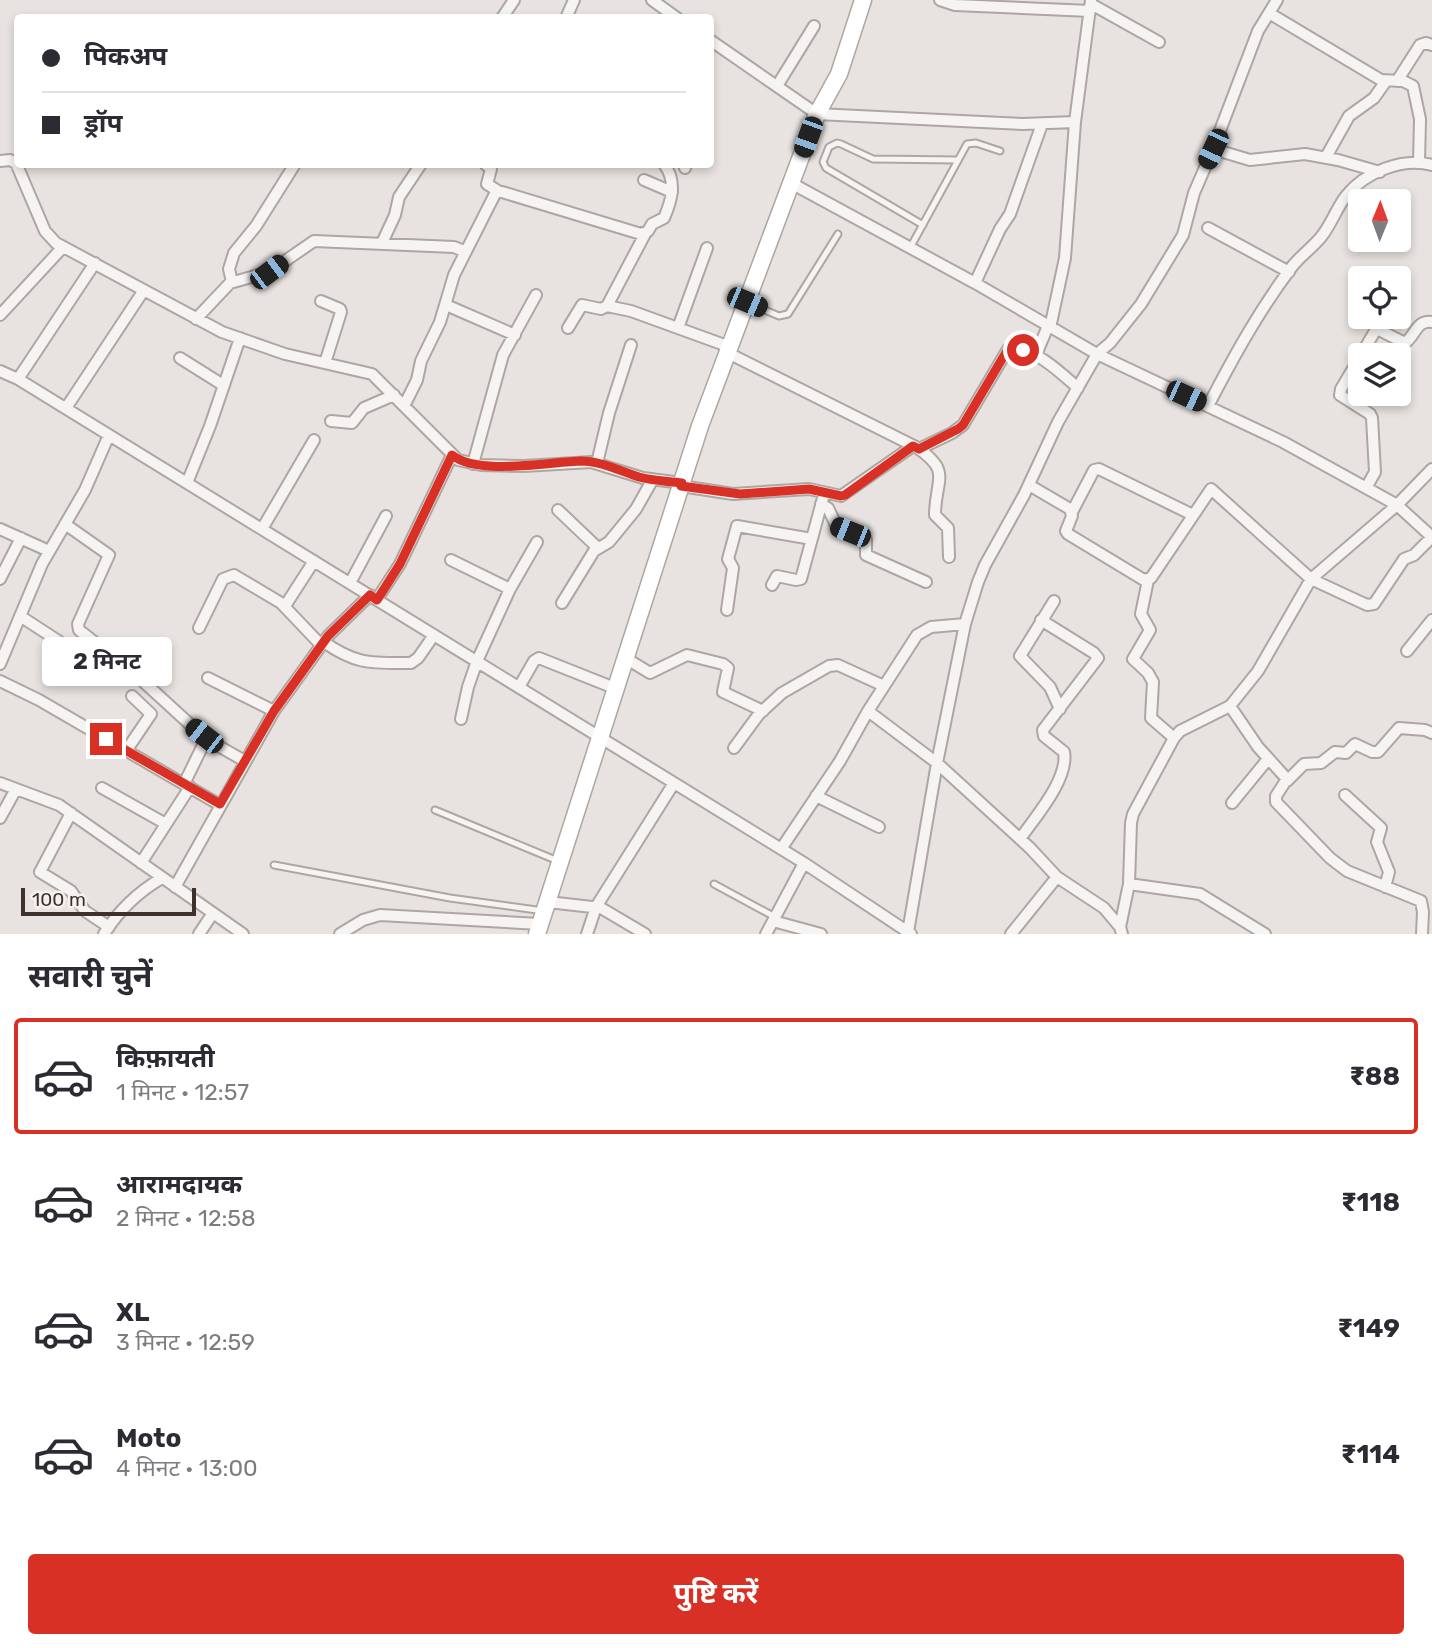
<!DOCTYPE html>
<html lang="hi">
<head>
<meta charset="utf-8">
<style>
  body { margin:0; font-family:Rubik,"Noto Sans Devanagari",sans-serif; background:#f2f2f3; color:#2b2b33; height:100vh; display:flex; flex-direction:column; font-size:26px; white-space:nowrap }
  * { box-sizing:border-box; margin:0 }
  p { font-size:23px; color:#7c7c81 }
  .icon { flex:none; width:38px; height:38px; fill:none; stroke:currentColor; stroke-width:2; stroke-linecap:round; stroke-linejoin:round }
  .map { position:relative; height:934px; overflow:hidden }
  .details { display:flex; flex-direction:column; background:#fff; flex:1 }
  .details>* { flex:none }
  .guide { position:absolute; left:14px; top:14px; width:700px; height:154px; border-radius:7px; box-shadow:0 4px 10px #0003; display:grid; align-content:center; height:154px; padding:0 28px; background:#fff }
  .needle { width:46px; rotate:1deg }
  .tools { position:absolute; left:1348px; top:189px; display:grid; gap:14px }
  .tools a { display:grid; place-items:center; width:63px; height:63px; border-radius:7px; background:#fff; box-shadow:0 4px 10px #0003; font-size:35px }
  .scale { position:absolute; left:21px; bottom:18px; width:175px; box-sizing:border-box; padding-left:7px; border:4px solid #3e312a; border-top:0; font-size:19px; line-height:24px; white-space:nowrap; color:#3e312a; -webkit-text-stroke:5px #f5f1ef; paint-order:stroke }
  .end { position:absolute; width:32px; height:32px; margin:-16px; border:9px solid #d93025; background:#fff; box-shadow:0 0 0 4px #fff }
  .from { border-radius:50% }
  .bubble { position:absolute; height:49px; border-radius:7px; background:#fff; box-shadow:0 4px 10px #0003; font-size:23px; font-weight:700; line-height:49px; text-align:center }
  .car { position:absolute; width:21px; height:42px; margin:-21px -10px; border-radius:9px; box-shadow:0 0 5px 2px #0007; background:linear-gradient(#222 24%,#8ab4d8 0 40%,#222 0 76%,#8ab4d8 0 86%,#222 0) }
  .guide b { display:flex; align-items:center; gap:24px; height:66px; font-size:26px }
  .guide b+b { border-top:2px solid #e1e1e2 }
  .guide i { width:18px; height:18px; background:#2b2b33 }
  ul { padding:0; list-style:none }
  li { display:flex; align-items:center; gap:21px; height:116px; margin:0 14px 10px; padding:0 14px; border:4px solid transparent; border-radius:7px }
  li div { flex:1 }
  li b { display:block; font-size:26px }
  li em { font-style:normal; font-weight:700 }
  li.active { border-color:#d93025 }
  li>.icon { width:63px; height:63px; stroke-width:1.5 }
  h2 { padding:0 28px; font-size:32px; line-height:84px }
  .primary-button { display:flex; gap:14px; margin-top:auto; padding:14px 28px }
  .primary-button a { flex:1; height:80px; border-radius:7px; background:#d93025; color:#fff; font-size:28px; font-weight:700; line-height:80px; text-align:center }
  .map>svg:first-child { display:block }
</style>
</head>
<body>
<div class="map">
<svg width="1432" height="934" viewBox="0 0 1432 934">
  <rect width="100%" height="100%" fill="#e8e3e0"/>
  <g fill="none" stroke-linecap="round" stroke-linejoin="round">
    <g stroke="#aea6a2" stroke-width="9">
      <path id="service" d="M923,225l-97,-57 -3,-6 6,-15 8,-4 4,1 32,15 85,1
        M910,248l57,-104 9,-1 24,8
        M748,303l31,13 9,-2 50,-80
        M435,810l123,51
        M274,865l176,33 94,13
        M714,884l61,33"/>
    </g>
    <g stroke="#aea6a2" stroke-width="14">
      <path id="minor" d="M652,0l25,18
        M940,0l15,5 135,6
        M1091,4l68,38
        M1269,13l112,67 22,1 10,5 7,33 -1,43
        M502,18l12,-18
        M566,18l8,-18
        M710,40l107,74 206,10 52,-2
        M1397,81l23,-36 6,-2 6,2
        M777,86l37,-60
        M1213,149l37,11 55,-6 33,6 42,12
        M1326,157l23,-41 25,-18 12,-17
        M0,161l10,-1 6,3 29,68 11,12 166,89 63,22 87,20 86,86 23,5 43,1 67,-4 52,16 39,5
        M485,164l6,5 -4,15 11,7
        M685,168l1,-4
        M644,180l28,12
        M791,183l184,100 122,71 186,88 114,63 35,-36
        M1208,228l81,44
        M382,243l13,-28 4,-18 22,-33
        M232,282l-3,-13 5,-16 22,-27 39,-62
        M975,283l25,-54 10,-15 32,-90
        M321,301l19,8 1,3 -16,51
        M446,305l69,30
        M607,306l24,5 99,36
        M0,315l63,-68
        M196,319l34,-36 39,-11 45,-31 140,6 10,4
        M568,328l14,-23 19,4 6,-3 38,-72
        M678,328l29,-80
        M1050,328l15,-70 10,-136 16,-122
        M728,353l188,94c37,25 19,32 19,68l13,13 1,29
        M1361,355l14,-24 4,-1 26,13c11,-8 11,-23 27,-21
        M1035,357l13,-31
        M1360,357l-19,32 -1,6 30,19 2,4 3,54 -9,16
        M180,358l43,27
        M0,371l18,8 786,484 107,71
        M18,379l77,-116
        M404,406l13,-26 4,-19 19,-39 14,-47 42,-83h6l139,42 7,-3 4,-7 12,-6c8,-18 13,-37 0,-54
        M1208,406c25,-48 50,-94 83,-138 8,-11 21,-20 30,-31 10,-12 15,-28 25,-41 19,-24 57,-39 86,-31
        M66,408l78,-118
        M331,421l21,2 12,-15 30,-13
        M919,449l33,-16 11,-8 45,-76 4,-2c25,3 48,25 66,41
        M597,463l12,-50 22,-68
        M473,464l30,-109 33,-60
        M187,483l23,-57 30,-88
        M1029,485l41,24 2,7 -6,15 2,3 76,46 7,-2 60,-89 100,90 56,26 7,-1 30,-45 10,-4 18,-18
        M681,486l52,8 76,-5 32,7 72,-50
        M821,504l7,4 9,19 29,13v15l60,27
        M558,510l40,38
        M1072,512l22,-42 5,-1 94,46
        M65,524l44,31 -31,69 1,6 56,44 71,65 -22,45
        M0,529l49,22
        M262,529l52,-89
        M451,560l59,29
        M0,579l21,-41
        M1148,580l-7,34 9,16 -17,29 15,14 5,9 -2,36 23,20
        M350,583l36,-67
        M772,585l5,-9 19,4 5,-1 22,-81
        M377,599l23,-35 52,-109
        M1054,601l-34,55 30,31 10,22
        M562,603l32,-52 15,-9 27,-33 17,-30
        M285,606l29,-45
        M727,610l6,-42 -5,-9 9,-33 75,13
        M20,616l63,41
        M199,628l24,-49 11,-4 47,28 40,42
        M324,642c32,23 48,21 87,21l7,-5 16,-23
        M1407,651l25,-31
        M627,659l23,14 37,-18 36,9 5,4 -5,24 40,19
        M0,664l42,-100 43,-74 24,-55
        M208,678l66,33
        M0,681l39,19 181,105
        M519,687l15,-26 5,-3 78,31
        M1230,706l28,41 29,32 -11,17v6l54,56 17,13 74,30 2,11 -1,22
        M868,711l69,52 93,85 27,29 47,31 16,19
        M461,719l7,-32 9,-26 33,-72 27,-47
        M206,739l39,22
        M734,748l25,-34 23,-21 47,-27 9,-1 46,21
        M126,751l25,-37 -19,-18
        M1287,781l17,-17 17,-1 14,-11 11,1 9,-9 17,8h6l21,-24 26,2 7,3
        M0,783l59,22 184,129
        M102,788l64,36
        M1345,795l36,33 -4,14 12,30 -4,15
        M816,796l63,31
        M1232,803l36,-44
        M71,813l-31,59 31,19 14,20 24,16
        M0,818l16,-29
        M1020,839c15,-22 49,-60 44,-87l-20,-16 -1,-6 55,-72 -4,-5 -53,-33
        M781,849l59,-88 28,-50 49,-76 14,-8 34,-3
        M141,863l49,-76
        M1129,884l71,10 65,40
        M175,887l99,-176 54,-75 42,-41
        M548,902l53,6 44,26
        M773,921l48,13
        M908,932l29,-169 28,-139 13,-42 7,-17 39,-70 34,-73 39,-68 13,-11 31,-39 42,-69 11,-42 19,-44 45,-118 19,-31
        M104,934c15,-24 34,-42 58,-56
        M199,934l14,-21
        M340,934l23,-14 17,-5 160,9
        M587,934l9,-27 78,-124
        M766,934l38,-71
        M1011,934l46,-57
        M1122,934l-2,-7 9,-43 2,-61 2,-9 41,-76 6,-7 50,-25 28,-35 53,-92 86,-74 35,32"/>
    </g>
    <g stroke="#aea6a2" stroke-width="19">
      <path id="secondary" d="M537,934l163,-508 117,-312 22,-40 24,-74"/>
    </g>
    <use href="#service" stroke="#f6f4f2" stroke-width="5"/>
    <use href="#minor" stroke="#f6f4f2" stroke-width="10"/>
    <use href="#secondary" stroke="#fff" stroke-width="16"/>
  </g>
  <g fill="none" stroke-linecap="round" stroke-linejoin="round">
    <path stroke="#d93025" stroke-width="9" d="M106,739l114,65 54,-93 54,-75 42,-41 7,5 23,-36 52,-109c26,21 96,7 129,6 20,0 39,10 58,16 14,4 29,4 43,6l-1,3 59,8 69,-5 32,7 4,-1 68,-49 6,3 39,-20 5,-4 45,-76 8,-2 7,3"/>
  </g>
</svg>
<div class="tools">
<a><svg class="needle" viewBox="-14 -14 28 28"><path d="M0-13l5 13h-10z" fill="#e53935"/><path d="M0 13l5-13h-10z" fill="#7c7c81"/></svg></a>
<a><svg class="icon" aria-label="locate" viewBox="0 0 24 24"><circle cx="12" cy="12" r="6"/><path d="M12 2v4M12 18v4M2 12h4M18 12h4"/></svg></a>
<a><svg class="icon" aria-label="layers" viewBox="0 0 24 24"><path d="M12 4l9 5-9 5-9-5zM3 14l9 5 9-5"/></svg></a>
</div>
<div class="scale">100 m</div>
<i class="end from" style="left:1023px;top:350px"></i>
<i class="end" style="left:106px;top:739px"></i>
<div class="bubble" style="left:42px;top:637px;width:130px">2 मिनट</div>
<i class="car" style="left:808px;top:137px;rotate:200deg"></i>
<i class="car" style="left:1213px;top:149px;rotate:205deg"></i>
<i class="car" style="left:269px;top:272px;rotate:53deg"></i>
<i class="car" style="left:747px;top:302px;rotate:113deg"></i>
<i class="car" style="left:1186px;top:396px;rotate:115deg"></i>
<i class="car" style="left:850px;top:532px;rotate:292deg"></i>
<i class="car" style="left:204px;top:736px;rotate:308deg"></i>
<div class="guide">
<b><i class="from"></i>पिकअप</b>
<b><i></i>ड्रॉप</b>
</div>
</div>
<section class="details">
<h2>सवारी चुनें</h2>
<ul>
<li class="active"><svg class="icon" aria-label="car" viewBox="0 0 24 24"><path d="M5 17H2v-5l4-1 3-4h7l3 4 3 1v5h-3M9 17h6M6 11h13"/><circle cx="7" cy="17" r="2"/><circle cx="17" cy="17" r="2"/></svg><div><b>किफ़ायती</b><p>1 मिनट · 12:57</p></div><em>₹88</em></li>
<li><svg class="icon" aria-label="car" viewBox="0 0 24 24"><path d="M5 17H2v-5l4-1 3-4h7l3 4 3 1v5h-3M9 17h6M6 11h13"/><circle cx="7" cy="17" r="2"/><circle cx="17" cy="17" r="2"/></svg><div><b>आरामदायक</b><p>2 मिनट · 12:58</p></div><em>₹118</em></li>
<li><svg class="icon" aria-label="car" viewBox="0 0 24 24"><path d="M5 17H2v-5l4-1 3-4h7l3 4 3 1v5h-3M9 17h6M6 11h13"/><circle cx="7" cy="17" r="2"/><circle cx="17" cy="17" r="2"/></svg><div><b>XL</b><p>3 मिनट · 12:59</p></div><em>₹149</em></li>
<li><svg class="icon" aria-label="car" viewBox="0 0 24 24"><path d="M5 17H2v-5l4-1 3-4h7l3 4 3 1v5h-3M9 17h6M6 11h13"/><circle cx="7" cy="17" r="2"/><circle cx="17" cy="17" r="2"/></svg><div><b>Moto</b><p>4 मिनट · 13:00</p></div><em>₹114</em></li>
</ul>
<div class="primary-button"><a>पुष्टि करें</a></div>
</section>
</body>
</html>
